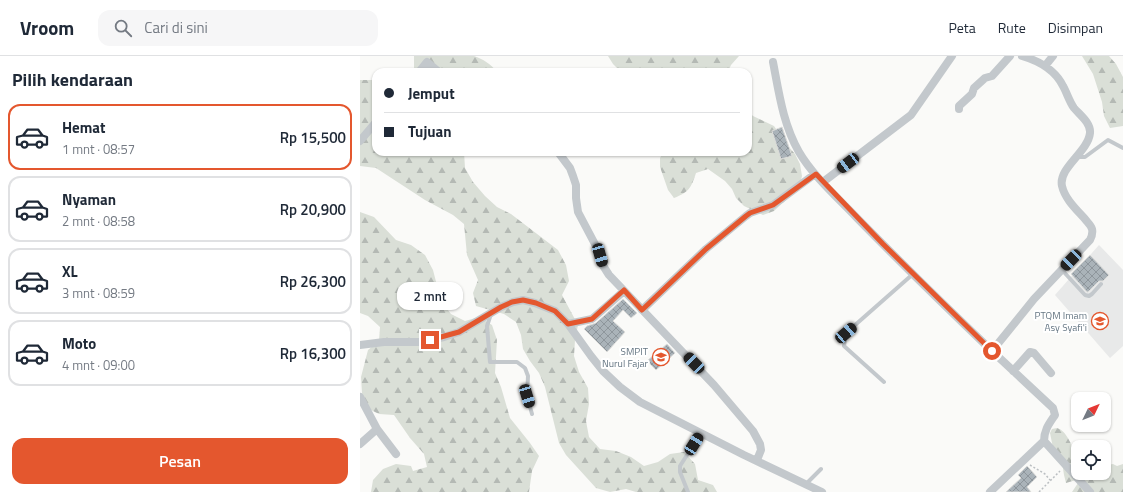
<!DOCTYPE html>
<html lang="id">
<head>
<meta charset="utf-8">
<style>
  body { margin:0; font-family:"Titillium Web",sans-serif; background:#f6f6f7; color:#1f2937; height:100vh; display:flex; flex-direction:column; font-size:15px; white-space:nowrap }
  * { box-sizing:border-box; margin:0 }
  p { font-size:13px; color:#747a83 }
  .icon { flex:none; width:22px; height:22px; fill:none; stroke:currentColor; stroke-width:2; stroke-linecap:round; stroke-linejoin:round }
  .map { position:relative; flex:1; overflow:hidden }
  .side { display:flex; flex-direction:column; background:#fff; width:360px }
  .side>* { flex:none }
  .banner { position:absolute; left:12px; top:12px; width:380px; height:88px; border-radius:12px; box-shadow:0 1px 3px #0004; display:grid; align-content:center; height:88px; padding:0 12px; background:#fff }
  .needle { width:26px; rotate:47deg }
  .controls { position:absolute; left:711px; top:336px; display:grid; gap:8px }
  .controls a { display:grid; place-items:center; width:40px; height:40px; border-radius:8px; background:#fff; box-shadow:0 1px 3px #0004; font-size:20px }
  .end { position:absolute; width:18px; height:18px; margin:-9px; border:5px solid #e4572e; background:#fff; box-shadow:0 0 0 2px #fff }
  .from { border-radius:50% }
  .bubble { position:absolute; height:28px; border-radius:12px; background:#fff; box-shadow:0 1px 3px #0004; font-size:13px; font-weight:600; line-height:28px; text-align:center }
  .car { position:absolute; width:12px; height:24px; margin:-12px -6px; border-radius:5px; box-shadow:0 0 3px 1px #0007; background:linear-gradient(#222 24%,#8ab4d8 0 40%,#222 0 76%,#8ab4d8 0 86%,#222 0) }
  .banner b { display:flex; align-items:center; gap:14px; height:38px; font-size:15px }
  .banner b+b { border-top:1px solid #e0e1e3 }
  .banner i { width:10px; height:10px; background:#1f2937 }
  ul { padding:0; list-style:none }
  li { display:flex; align-items:center; gap:12px; height:66px; margin:0 8px 6px; padding:0 4px; border:2px solid #e0e1e3; border-radius:12px }
  li div { flex:1 }
  li b { display:block; font-size:15px }
  li em { font-style:normal; font-weight:600 }
  li.selected { border-color:#e4572e }
  li>.icon { width:36px; height:36px; stroke-width:1.5 }
  h2 { padding:0 12px; font-size:18px; line-height:48px }
  .button { display:flex; gap:8px; margin-top:auto; padding:8px 12px }
  .button a { flex:1; height:46px; border-radius:12px; background:#e4572e; color:#fff; font-size:16px; font-weight:600; line-height:46px; text-align:center }
  header { display:flex; align-items:center; gap:24px; box-sizing:border-box; height:56px; padding:0 20px; background:#fff; border-bottom:1px solid #e0e1e3 }
  header strong { font-size:19px }
  nav { display:flex; gap:22px; margin-inline-start:auto; font-size:14px }
  .search { width:280px; height:36px; background:#f6f6f7; display:flex; align-items:center; gap:10px; box-sizing:border-box; padding:0 14px; border-radius:12px; color:#747a83; font-size:15px }
  main { display:flex; flex:1; min-height:0 }
  .map>svg:first-child { display:block }
</style>
</head>
<body>
<header>
<strong>Vroom</strong>
<div class="search"><svg class="icon" aria-label="search" viewBox="0 0 24 24"><circle cx="10" cy="10" r="6"/><path d="M15 15l6 6"/></svg>Cari di sini</div>
<nav><a>Peta</a><a>Rute</a><a>Disimpan</a></nav>
</header>
<main>
<section class="side">
<h2>Pilih kendaraan</h2>
<ul>
<li class="selected"><svg class="icon" aria-label="car" viewBox="0 0 24 24"><path d="M5 17H2v-5l4-1 3-4h7l3 4 3 1v5h-3M9 17h6M6 11h13"/><circle cx="7" cy="17" r="2"/><circle cx="17" cy="17" r="2"/></svg><div><b>Hemat</b><p>1 mnt · 08:57</p></div><em>Rp 15,500</em></li>
<li><svg class="icon" aria-label="car" viewBox="0 0 24 24"><path d="M5 17H2v-5l4-1 3-4h7l3 4 3 1v5h-3M9 17h6M6 11h13"/><circle cx="7" cy="17" r="2"/><circle cx="17" cy="17" r="2"/></svg><div><b>Nyaman</b><p>2 mnt · 08:58</p></div><em>Rp 20,900</em></li>
<li><svg class="icon" aria-label="car" viewBox="0 0 24 24"><path d="M5 17H2v-5l4-1 3-4h7l3 4 3 1v5h-3M9 17h6M6 11h13"/><circle cx="7" cy="17" r="2"/><circle cx="17" cy="17" r="2"/></svg><div><b>XL</b><p>3 mnt · 08:59</p></div><em>Rp 26,300</em></li>
<li><svg class="icon" aria-label="car" viewBox="0 0 24 24"><path d="M5 17H2v-5l4-1 3-4h7l3 4 3 1v5h-3M9 17h6M6 11h13"/><circle cx="7" cy="17" r="2"/><circle cx="17" cy="17" r="2"/></svg><div><b>Moto</b><p>4 mnt · 09:00</p></div><em>Rp 16,300</em></li>
</ul>
<div class="button"><a>Pesan</a></div>
</section>
<div class="map">
<svg width="763" height="436" viewBox="0 0 763 436">
  <defs>
    <pattern id="forest-firs" width="22" height="20" patternUnits="userSpaceOnUse"><rect width="22" height="20" fill="#dadfd7"/><path d="M5 1l3.5 6h-7zM16 11l3.5 6h-7z" fill="#b4b9b4"/></pattern>
    <pattern id="building-cross-hatch" width="8" height="8" patternUnits="userSpaceOnUse"><rect width="8" height="8" fill="#aab3b9"/><path d="M0 0l8 8M0 8l8-8" fill="none" stroke="#8e969c"/></pattern>
  </defs>
  <rect width="100%" height="100%" fill="#fafaf8"/>
  <path fill="#e8e9e9" d="M739,189l24,25v76l-13,12 -55,-63z"/>
  <path fill="url(#forest-firs)" d="M54,0h60c9,3 17,8 23,16h-89l6,-2z
    M248,0h131l-8,9 -3,7h-107l-8,-8z
    M722,0h27l7,8 7,13v49l-13,2 -6,-12 -2,-14 -9,-28z
    M0,24h16v72h88l1,16 8,14 12,14 12,11 14,7 47,36 8,15 3,16 -7,14 16,30 -3,15 -1,16 5,16 9,16 1,16 -3,17 3,16 11,12 16,2 15,6 13,9 14,-4 12,-8 14,-2 11,12 3,16 15,5 4,7h-81l-10,-3 -16,3 -14,-4 -30,-33 -7,-12 -14,-56 -6,-14 -9,-12 -7,-12 -2,-14 -5,-13 -12,-8 -28,-8 -3,-13 5,-13 -11,-25 -3,-31 -11,-9 -28,-15 -49,-32 -16,-2z
    M388,55l5,5 21,10 14,20 7,8 5,10 2,12 -3,12 -25,23 -11,4 -19,-9 -8,-8 -4,-9 -7,-8 -17,-12 -12,4c-5,15 -7,19 -22,25l-6,-8 -8,-23v-9l3,-6h85z
    M0,156l14,5 22,23 15,5 14,10 8,15 8,31 10,13 14,7 14,-4 13,8 5,15 -2,33 6,14 9,31 20,25 9,13 -7,15 -3,21h-158l2,-12 10,-11 13,-5 15,2 2,5 14,-4 -3,-13 -14,-16 -16,-23 -15,-1 -14,-7 -3,-14 -1,-16 7,-27 11,-9 1,-14 -12,-11 -8,-3z
    M697,372c10,3 14,17 19,26l2,1v18h26v-18l3,10 6,-1 4,2 6,-2v28h-51l8,-12h-4l-10,3 -2,-8 -2,-13 -9,-14 -3,-15 2,-4z"/>
  <path fill="url(#building-cross-hatch)" stroke="#dcdcda" d="M422,71l10,29 -11,3 -9,-28z
    M730,199l19,20 -6,6h-4l-11,11h-1l-16,-18z
    M263,243l14,14 -6,5 -8,-8 -10,11 12,11 -18,20 -23,-23 3,-3 9,-3z
    M307,288l8,9 -19,17 -9,-9z
    M667,410l10,11 -10,10 4,5h-25l15,-14 -3,-3z"/>
  <g fill="none" stroke-linecap="round" stroke-linejoin="round">
    <path stroke="#bbbfc2" stroke-width="1.5" stroke-dasharray="2 2" stroke-linecap="butt" d="M670,409l15,9 5,6
      M679,436l21,-21"/>
    <path stroke="#c3c8cc" stroke-width="4" d="M717,101h8l23,-17 15,8
      M702,214l23,25 4,1 3,-2 9,-10
      M131,258l-4,12 3,36h27l8,6 3,8 -1,20 5,18
      M524,326l-40,-36 2,-13 67,-59
      M446,428l15,-15
      M328,436l-8,-20v-6l21,-33"/>
    <path stroke="#c3c8cc" stroke-width="8" d="M662,0c17,5 33,14 41,30 4,7 6,15 11,22 6,7 17,15 16,25 -2,19 -32,35 -28,53 3,13 14,23 23,33 2,3 6,6 7,10 1,4 0,7 -2,11l-56,59 -42,52 61,57 2,7c-6,9 -11,15 -11,26l46,51
      M413,6c6,31 10,62 26,90 14,24 39,46 58,66 44,45 89,89 135,133
      M685,10l8,-10
      M59,16l8,-10 12,10
      M599,53v-3l13,-12 2,-6 11,-10 7,-2 18,-20
      M0,85l16,-19
      M198,96l12,16 3,8 3,9v13l2,14 19,36 5,16 7,11 105,110 39,46 7,13 1,6 -4,10
      M463,126l88,-67 41,-59
      M282,254l64,-61 40,-33 4,-3 23,-8 42,-31
      M208,268l24,-5 32,-28
      M0,289l24,-3h36l24,-5 15,-5 42,-25 12,-5 10,-2 12,3 20,8 13,13 23,32 12,15 17,16 20,15 104,53 78,37
      M653,315l17,-19 4,1 17,20
      M0,341l17,32 -17,15
      M17,373l19,25
      M630,436l54,-51"/>
  </g>
  <g fill="none" stroke-linecap="round" stroke-linejoin="round">
    <path stroke="#e4572e" stroke-width="5" d="M70,284l29,-8 42,-25 11,-5 11,-2 13,3 19,8 13,13 24,-5 32,-29 18,20 64,-61 40,-33 4,-3 23,-8 43,-31 67,70 109,107"/>
  </g>
  <defs>
    <g id="school-ring" transform="scale(0.9)"><circle r="9.5" fill="#fff" stroke="#e4572e" stroke-width="1.5"/><path d="M0-5L7-2L0 1L-7-2ZM-4 1L0 2.5L4 1V4Q0 6-4 4Z" fill="#e4572e"/></g>
  </defs>
  <g fill-rule="evenodd">
    <use href="#school-ring" x="740" y="265"/>
    <use href="#school-ring" x="301" y="301"/>
  </g>
  <g text-anchor="middle" stroke-width="4" stroke-linejoin="round" paint-order="stroke">
    <g font-size="10" fill="#657683" stroke="#fff" text-anchor="end">
      <text x="727" y="263">PTQM Imam<tspan x="727" dy="12">Asy Syafi'i</tspan></text>
      <text x="288" y="299">SMPIT<tspan x="288" dy="12">Nurul Fajar</tspan></text>
    </g>
  </g>
</svg>
<div class="controls">
<a><svg class="needle" viewBox="-14 -14 28 28"><path d="M0-13l5 13h-10z" fill="#e53935"/><path d="M0 13l5-13h-10z" fill="#747a83"/></svg></a>
<a><svg class="icon" aria-label="locate" viewBox="0 0 24 24"><circle cx="12" cy="12" r="6"/><path d="M12 2v4M12 18v4M2 12h4M18 12h4"/></svg></a>
</div>
<i class="end from" style="left:632px;top:295px"></i>
<i class="end" style="left:70px;top:284px"></i>
<div class="bubble" style="left:37px;top:226px;width:66px">2 mnt</div>
<i class="car" style="left:488px;top:107px;rotate:233deg"></i>
<i class="car" style="left:240px;top:199px;rotate:164deg"></i>
<i class="car" style="left:711px;top:204px;rotate:224deg"></i>
<i class="car" style="left:486px;top:277px;rotate:49deg"></i>
<i class="car" style="left:334px;top:307px;rotate:316deg"></i>
<i class="car" style="left:167px;top:340px;rotate:163deg"></i>
<i class="car" style="left:334px;top:388px;rotate:32deg"></i>
<div class="banner">
<b><i class="from"></i>Jemput</b>
<b><i></i>Tujuan</b>
</div>
</div>
</main>
</body>
</html>
